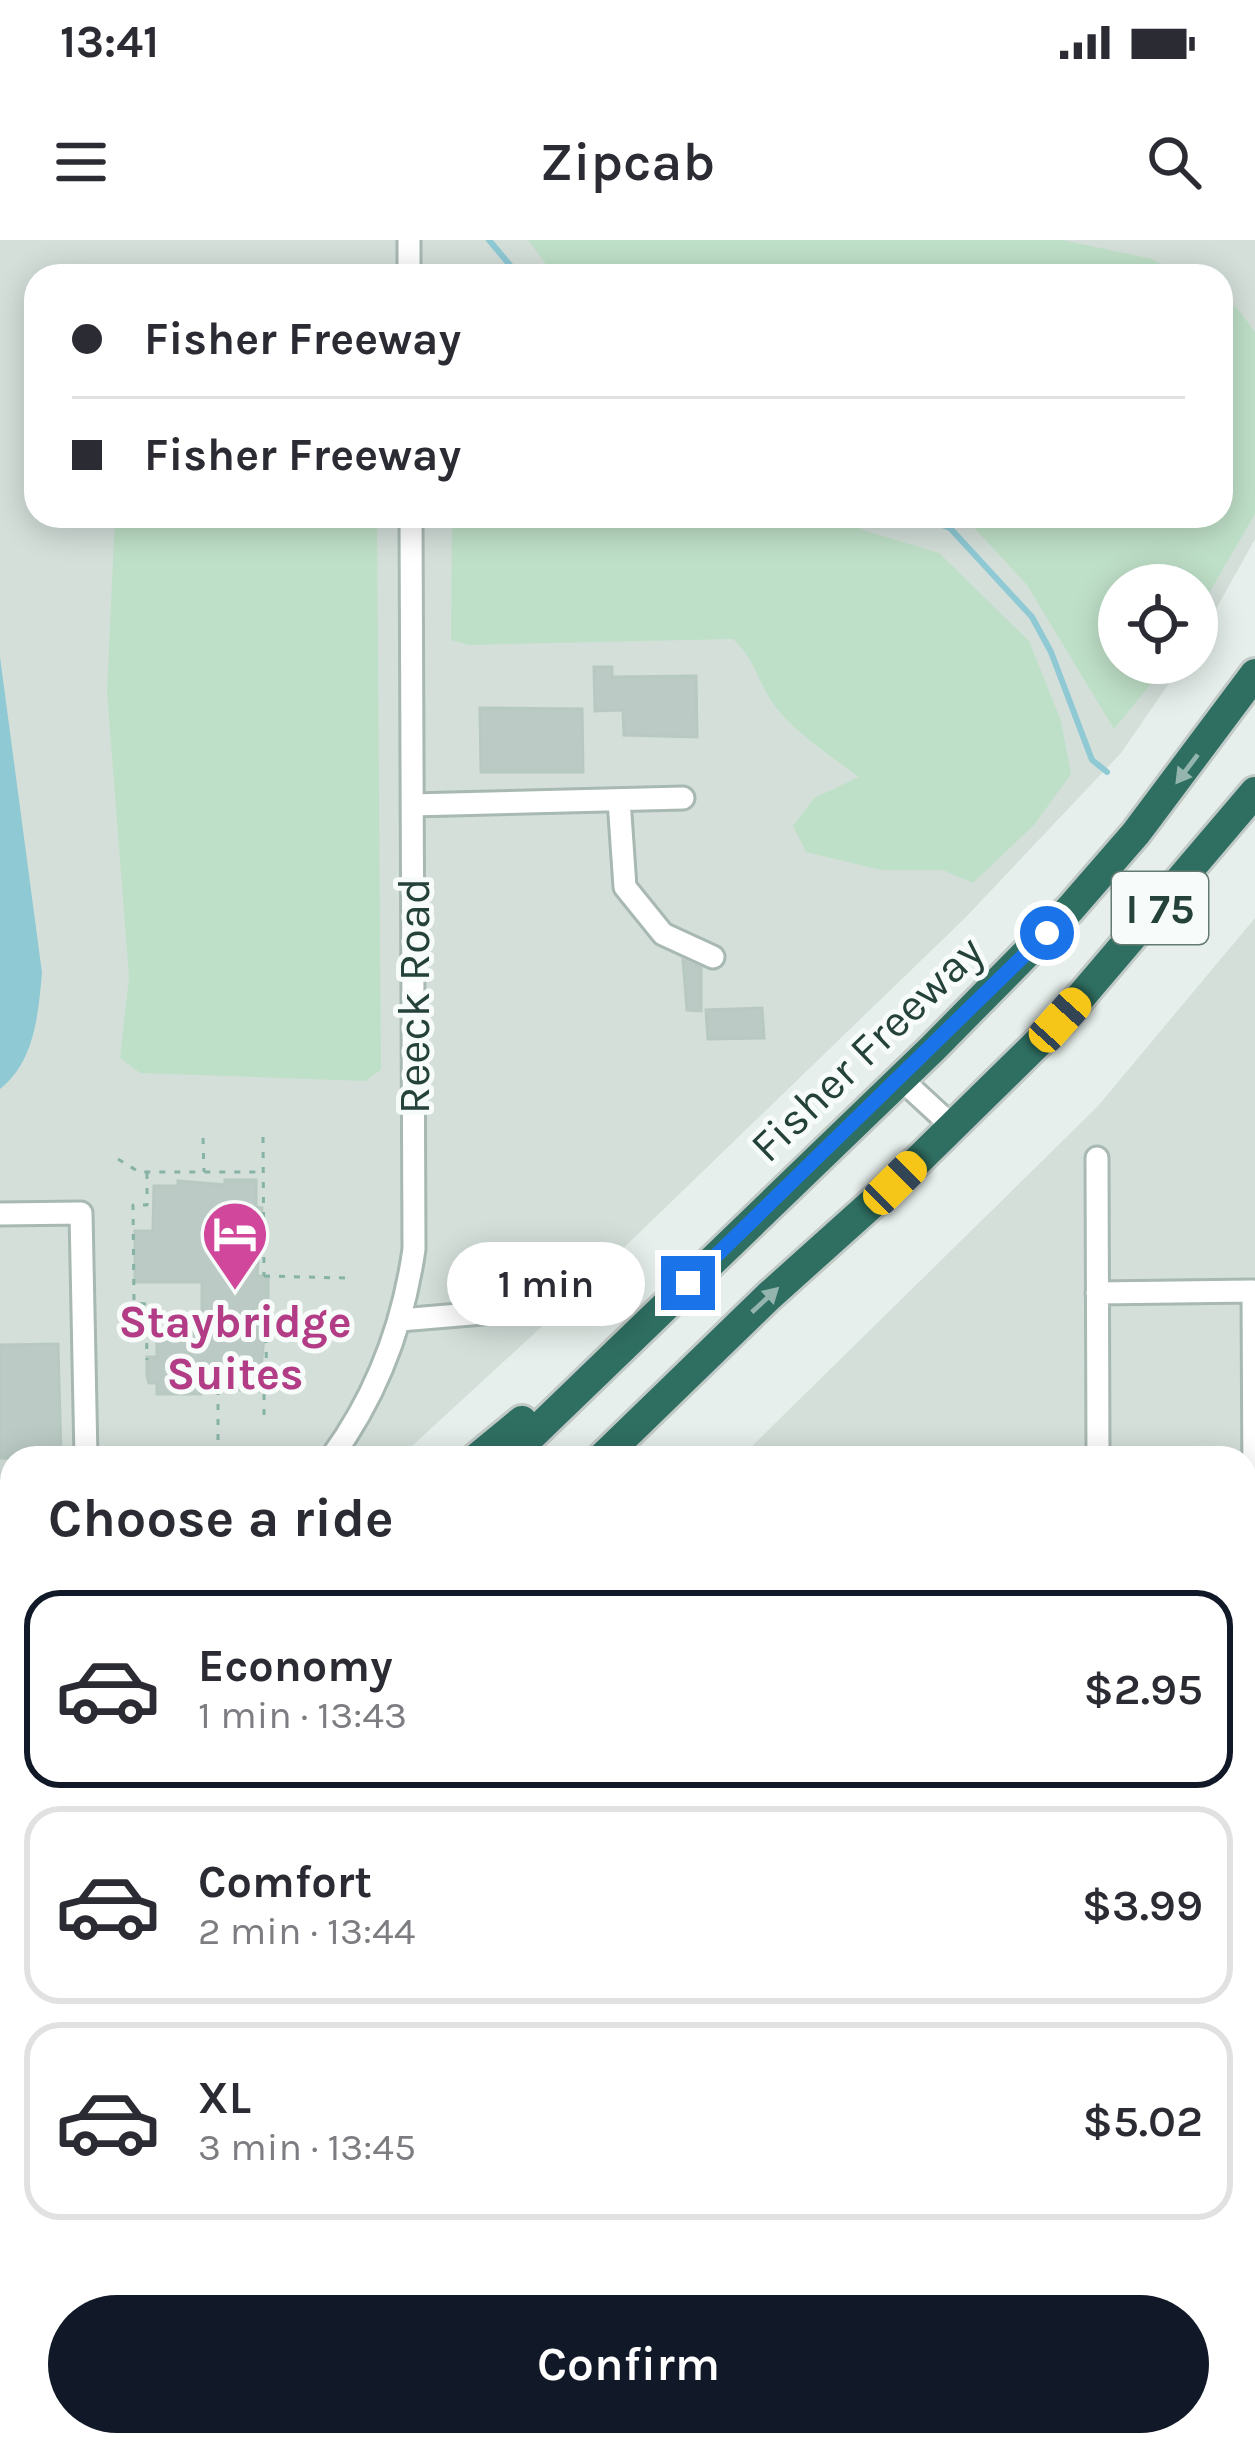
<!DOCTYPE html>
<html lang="en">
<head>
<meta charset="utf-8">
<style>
  body { margin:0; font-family:Karla,sans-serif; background:#f7f7f7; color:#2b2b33; height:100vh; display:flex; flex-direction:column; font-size:45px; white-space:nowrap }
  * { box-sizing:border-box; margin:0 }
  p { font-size:39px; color:#7c7c81 }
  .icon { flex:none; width:66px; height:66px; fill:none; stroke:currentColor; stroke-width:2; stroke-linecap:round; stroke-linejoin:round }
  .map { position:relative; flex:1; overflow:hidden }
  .side { position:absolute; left:0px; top:1206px; width:1257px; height:1011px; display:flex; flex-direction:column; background:#fff; border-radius:36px 36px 0 0; box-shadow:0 6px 30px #0003 }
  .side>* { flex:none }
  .top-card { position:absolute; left:24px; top:24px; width:1209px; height:264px; border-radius:36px; box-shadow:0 6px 30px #0003; display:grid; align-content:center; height:264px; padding:0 48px; background:#fff }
  .controls { position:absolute; left:1098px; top:324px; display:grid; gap:24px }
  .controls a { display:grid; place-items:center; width:120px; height:120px; border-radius:50%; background:#fff; box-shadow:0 6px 30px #0003; font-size:60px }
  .end { position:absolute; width:54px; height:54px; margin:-27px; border:15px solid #1a73e8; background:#fff; box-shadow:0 0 0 6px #fff }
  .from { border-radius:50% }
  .bubble { position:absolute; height:84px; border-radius:42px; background:#fff; box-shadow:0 6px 30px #0003; font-size:39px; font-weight:600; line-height:84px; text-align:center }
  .car { position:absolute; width:36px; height:72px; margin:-36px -18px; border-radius:15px; box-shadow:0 0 9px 3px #0007; background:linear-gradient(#f5c518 24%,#345 0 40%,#f5c518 0 76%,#345 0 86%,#f5c518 0) }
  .top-card b { display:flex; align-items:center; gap:42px; height:114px; font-size:45px }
  .top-card b+b { border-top:3px solid #e1e1e2 }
  .top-card i { width:30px; height:30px; background:#2b2b33 }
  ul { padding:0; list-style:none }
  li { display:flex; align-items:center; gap:36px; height:198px; margin:0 24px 18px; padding:0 24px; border:6px solid #e1e1e2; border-radius:36px }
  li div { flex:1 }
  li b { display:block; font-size:45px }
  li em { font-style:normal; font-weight:600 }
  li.active { border-color:#111827 }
  li>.icon { width:108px; height:108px; stroke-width:1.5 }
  h2 { padding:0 48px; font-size:54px; line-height:144px }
  .primary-button { display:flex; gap:24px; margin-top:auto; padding:24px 48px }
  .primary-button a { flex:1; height:138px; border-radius:72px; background:#111827; color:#fff; font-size:48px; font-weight:600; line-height:138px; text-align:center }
  .status { display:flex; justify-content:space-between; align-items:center; height:84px; padding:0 60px; background:#fff; direction:ltr }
  .status svg { height:33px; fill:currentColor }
  header { display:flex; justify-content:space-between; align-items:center; height:156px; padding:0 48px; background:#fff; font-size:54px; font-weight:600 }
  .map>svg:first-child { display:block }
</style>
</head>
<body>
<div class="status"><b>13:41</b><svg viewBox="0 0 49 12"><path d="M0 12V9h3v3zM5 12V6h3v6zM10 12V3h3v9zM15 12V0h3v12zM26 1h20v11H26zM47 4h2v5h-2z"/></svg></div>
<header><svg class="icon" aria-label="menu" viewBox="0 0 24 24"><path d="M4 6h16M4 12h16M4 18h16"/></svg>Zipcab<svg class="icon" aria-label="search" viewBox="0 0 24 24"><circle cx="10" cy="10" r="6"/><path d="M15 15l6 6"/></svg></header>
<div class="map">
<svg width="1255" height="2216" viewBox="0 0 1255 2216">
  <rect width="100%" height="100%" fill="#e6efeb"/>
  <path fill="#d4dfda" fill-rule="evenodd" d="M0,0h1255v299l-58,104v-58h-78v78h64l-62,90 -156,165 -415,401 -151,139h-387v262l-12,7zM36,36h1185v240h-1185z
    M1255,678v1196h-10v-656h-505l358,-352z
    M1245,1950h10v266h-849l1,-11h838z"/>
  <path fill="#bfe0c8" d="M528,0h534l90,19 29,17h-626z
    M1221,59l16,9 18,24v182l-58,100v-29h-78v78h49l-54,66 -87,-144 -64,-69h258z
    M115,276h262l4,554 -16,11 -225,-8 -20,-15 9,-81 -22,-285z
    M452,276h387l24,14 76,23 90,88 32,80 10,53 -37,51 -61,58 -30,-13h-62l-75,-18 -13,-26 21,-28 45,-21c-28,-21 -58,-40 -81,-67 -19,-22 -22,-51 -45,-71l-264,6 -18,-5z
    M560,2205h206v11h-206z"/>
  <path fill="#8ec9d4" d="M0,417l42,316c-4,42 -7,88 -42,116z"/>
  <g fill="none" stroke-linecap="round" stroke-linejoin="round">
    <path stroke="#8ec9d4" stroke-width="6" d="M489,0l30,36
      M918,276l32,12 82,89 19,35 41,108 15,12"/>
  </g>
  <path fill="#bbcac4" stroke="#b8c9c2" stroke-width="3" d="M594,427h18v10l84,-1 1,61 -73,-2 -1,-25 -28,1z
    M480,468l102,1 1,63h-102z
    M683,720l18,8v43l-14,-1z
    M762,768l2,30 -56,1 -2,-29z
    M225,940h31v27l6,1 -5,68h11v27h-10v33h6l-5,55 -58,-3v6h-44v-11h-8l-2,-7v-19h10v-25h45v-50h-67v-51h18l1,-45h24v-5l47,4z
    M58,1104l3,114h-61v-113z"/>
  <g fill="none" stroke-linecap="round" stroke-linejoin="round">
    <g stroke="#a8b8b2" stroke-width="27">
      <path id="minor" d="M409,0v36
        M619,560l6,87 38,47 50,23
        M412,565l271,-7
        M901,839l51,47
        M1097,918l1,300
        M0,974l81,-1 5,245
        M1097,1053l156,-2 1,201
        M400,1080l83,-7 6,-8v-30
        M331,1218c46,-63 72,-131 83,-209l-3,-733
        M0,1325l6,69
        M0,1487l12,-7
        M1245,1527h10
        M1245,1554l10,8
        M1245,1666h10
        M1245,2087h10
        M356,2205v11
        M416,2205l3,11
        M775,2205l1,11
        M810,2205v11
        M849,2205l6,11
        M1138,2205l5,11
        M183,2216l11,-11"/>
    </g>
    <g stroke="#c2cac8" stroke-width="33">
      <path id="major" d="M1245,1874h10
        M0,1917h12
        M1245,1936l10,-3
        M0,1953h12
        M0,2171l12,-1
        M0,2213l87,-8"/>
    </g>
    <g stroke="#c2cac8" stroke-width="36">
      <path id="highway" d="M477,1218l45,-37
        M508,1218l425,-410 137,-139 66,-76 119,-159
        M602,1218l167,-162 126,-113 166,-163 194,-228
        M0,1596l12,-6
        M0,1708l12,-11
        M0,1798l12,-11"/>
    </g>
    <path stroke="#86b3a5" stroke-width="3" stroke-dasharray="6 9" stroke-linecap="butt" d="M263,897l1,139
      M203,898l1,34
      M118,919l21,13h124
      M147,933v32h-14l1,98 12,1 1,56
      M264,1036l81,2
      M218,1149v51l14,18
      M264,1175v-29h3l-2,-83
      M572,2205v11
      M647,2205l17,11
      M446,2216l2,-11
      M732,2216l4,-11"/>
    <use href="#minor" stroke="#fff" stroke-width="21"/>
    <use href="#major" stroke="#6aa596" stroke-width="27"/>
    <use href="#highway" stroke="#2f6f62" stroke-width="30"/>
  </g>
  <defs><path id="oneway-solid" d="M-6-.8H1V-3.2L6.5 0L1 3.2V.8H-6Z" transform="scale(3)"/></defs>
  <g fill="#93b5ae">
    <use href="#oneway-solid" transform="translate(1187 529) rotate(127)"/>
    <use href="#oneway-solid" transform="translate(765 1060) rotate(-43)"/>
  </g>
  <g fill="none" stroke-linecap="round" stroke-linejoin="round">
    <path stroke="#1a73e8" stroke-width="15" d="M688,1043l359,-350"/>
  </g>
  <defs>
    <g id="hotel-pin" transform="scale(3.45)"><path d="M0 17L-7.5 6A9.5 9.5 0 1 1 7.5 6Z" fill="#d1479c" stroke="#f7fbf9"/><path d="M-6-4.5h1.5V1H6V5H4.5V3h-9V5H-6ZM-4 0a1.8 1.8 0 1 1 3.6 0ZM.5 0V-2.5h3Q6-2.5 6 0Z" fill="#fff"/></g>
  </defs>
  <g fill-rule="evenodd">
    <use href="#hotel-pin" x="235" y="994"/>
  </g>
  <g text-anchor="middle" stroke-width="10" stroke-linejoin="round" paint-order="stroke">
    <rect fill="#f7fbf9" stroke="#637a73" stroke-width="3" x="1112" y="632" width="96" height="72" rx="9"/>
    <g font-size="42" font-weight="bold" fill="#24423a">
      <text x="1160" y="683">I 75</text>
    </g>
    <g font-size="45" fill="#24423a" stroke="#f7fbf9">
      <text transform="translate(413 756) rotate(-90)" y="16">Reeck Road</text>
      <text transform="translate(866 808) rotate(-44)" y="16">Fisher Freeway</text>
    </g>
    <g font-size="45" font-weight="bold" fill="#b23c85" stroke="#f7fbf9">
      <text x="235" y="1097">Staybridge<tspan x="235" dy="52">Suites</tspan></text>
    </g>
  </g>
</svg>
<div class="controls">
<a><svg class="icon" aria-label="locate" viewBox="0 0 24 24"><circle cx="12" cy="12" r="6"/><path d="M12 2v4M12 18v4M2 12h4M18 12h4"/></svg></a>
</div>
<i class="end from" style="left:1047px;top:693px"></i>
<i class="end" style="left:688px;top:1043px"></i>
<div class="bubble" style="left:447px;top:1002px;width:198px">1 min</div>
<i class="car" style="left:1060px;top:780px;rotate:42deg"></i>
<i class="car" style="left:895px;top:943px;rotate:45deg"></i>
<div class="top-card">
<b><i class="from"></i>Fisher Freeway</b>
<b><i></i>Fisher Freeway</b>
</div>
<section class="side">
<h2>Choose a ride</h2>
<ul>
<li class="active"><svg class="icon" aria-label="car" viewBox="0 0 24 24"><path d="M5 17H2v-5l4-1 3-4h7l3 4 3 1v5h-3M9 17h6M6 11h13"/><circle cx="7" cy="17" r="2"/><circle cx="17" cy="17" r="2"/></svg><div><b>Economy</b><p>1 min · 13:43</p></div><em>$2.95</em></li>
<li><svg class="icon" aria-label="car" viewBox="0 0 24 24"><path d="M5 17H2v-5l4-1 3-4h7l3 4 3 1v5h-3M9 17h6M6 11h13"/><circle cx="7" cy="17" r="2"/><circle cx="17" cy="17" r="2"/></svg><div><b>Comfort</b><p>2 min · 13:44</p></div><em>$3.99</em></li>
<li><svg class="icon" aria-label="car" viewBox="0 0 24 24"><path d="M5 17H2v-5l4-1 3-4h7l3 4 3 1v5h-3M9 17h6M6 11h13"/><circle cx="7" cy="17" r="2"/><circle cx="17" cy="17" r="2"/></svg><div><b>XL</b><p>3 min · 13:45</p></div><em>$5.02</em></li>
</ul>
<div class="primary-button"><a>Confirm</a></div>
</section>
</div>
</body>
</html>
